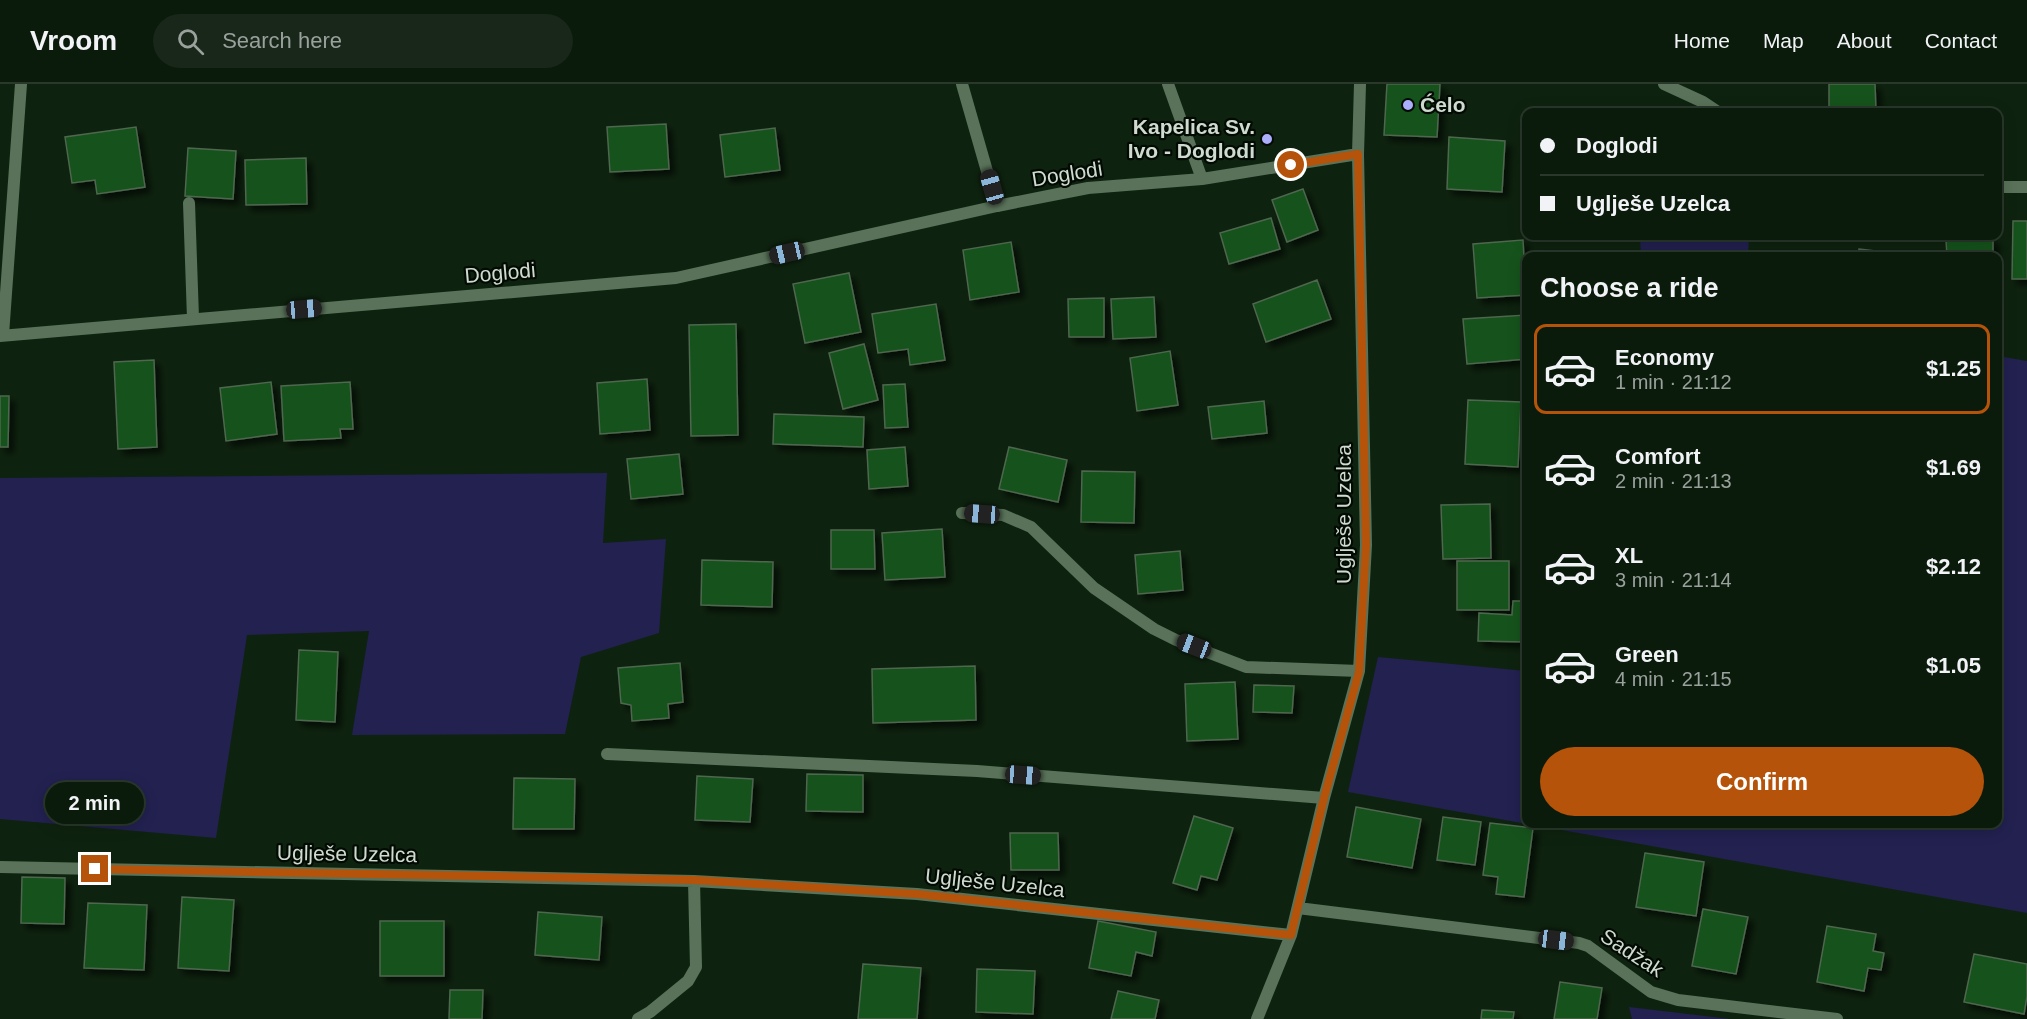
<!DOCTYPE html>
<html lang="en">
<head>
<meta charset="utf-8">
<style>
  body { margin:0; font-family:Arial,sans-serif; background:#182719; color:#f1f3f6; height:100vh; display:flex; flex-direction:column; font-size:22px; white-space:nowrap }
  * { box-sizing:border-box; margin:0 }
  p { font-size:20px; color:#99a19d }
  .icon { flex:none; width:33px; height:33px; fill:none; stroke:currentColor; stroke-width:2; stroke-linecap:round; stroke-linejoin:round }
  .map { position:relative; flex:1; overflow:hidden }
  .drawer { position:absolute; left:1522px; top:168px; width:480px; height:576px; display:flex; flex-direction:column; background:#0a1a0b; border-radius:12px; box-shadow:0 3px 15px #0003,0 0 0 2px #2a382c }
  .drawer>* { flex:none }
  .guide { position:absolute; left:1522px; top:24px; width:480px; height:132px; border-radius:12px; box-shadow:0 3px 15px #0003,0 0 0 2px #2a382c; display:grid; align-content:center; height:132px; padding:0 18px; background:#0a1a0b }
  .end { position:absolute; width:27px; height:27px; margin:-14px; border:8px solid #b45309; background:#fff; box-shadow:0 0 0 3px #fff }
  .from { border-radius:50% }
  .bubble { position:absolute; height:42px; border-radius:21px; background:#0a1a0b; box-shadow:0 3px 15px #0003,0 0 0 2px #2a382c; font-size:20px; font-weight:700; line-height:42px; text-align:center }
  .car { position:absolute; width:18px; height:36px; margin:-18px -9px; border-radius:8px; box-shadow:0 0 4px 2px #0007; background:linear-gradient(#222 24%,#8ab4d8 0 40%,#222 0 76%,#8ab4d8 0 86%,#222 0) }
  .guide b { display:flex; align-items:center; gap:21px; height:57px; font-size:22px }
  .guide b+b { border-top:2px solid #2a382c }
  .guide i { width:15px; height:15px; background:#f1f3f6 }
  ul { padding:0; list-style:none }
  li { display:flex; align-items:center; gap:18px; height:90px; margin:0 12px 9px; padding:0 6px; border:3px solid transparent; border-radius:12px }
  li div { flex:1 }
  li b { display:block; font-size:22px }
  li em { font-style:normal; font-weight:700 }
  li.current { border-color:#b45309 }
  li>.icon { width:54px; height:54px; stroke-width:1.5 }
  h2 { padding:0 18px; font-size:27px; line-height:72px }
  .action { display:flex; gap:12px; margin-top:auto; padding:12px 18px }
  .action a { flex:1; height:69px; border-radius:36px; background:#b45309; color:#fff; font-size:24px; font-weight:700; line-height:69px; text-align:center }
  header { display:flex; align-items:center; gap:36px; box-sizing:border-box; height:84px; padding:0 30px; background:#0a1a0b; border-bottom:2px solid #2a382c }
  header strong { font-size:28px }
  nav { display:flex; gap:33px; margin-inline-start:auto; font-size:21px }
  .search { width:420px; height:54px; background:#182719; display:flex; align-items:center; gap:15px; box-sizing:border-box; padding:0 21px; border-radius:33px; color:#99a19d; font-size:22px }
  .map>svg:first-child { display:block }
</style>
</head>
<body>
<header>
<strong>Vroom</strong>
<div class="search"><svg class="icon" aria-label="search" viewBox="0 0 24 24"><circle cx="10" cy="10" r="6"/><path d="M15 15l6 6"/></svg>Search here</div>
<nav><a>Home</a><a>Map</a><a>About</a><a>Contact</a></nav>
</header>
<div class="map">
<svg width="2027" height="935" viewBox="0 0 2027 935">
  <defs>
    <filter id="shadow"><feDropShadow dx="5.5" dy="5.5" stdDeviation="3" flood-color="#0009"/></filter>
  </defs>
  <rect width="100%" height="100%" fill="#0e230f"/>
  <path fill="#222150" d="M1640,152h109l-1,20h-107z
    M1998,272l29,5v552l-679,-121 30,-135 149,14v153h471z
    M607,389l-4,70 63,-4 -7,94 -78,24 -16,77 -213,1 17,-104 -122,4 -31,203 -216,-19v-341z
    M1629,923l101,12h-98z"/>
  <path fill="#12521a" stroke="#4f664f" stroke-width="1.5" filter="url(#shadow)" d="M1387,0h53l-3,53 -53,-2z
    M1829,0h46l1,28h-47z
    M666,40l3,45 -59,3 -3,-45z
    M136,43l9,60 -48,7 -2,-14 -23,3 -7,-46z
    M775,44l5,42 -55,7 -5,-42z
    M1449,53l56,4 -3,51 -55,-3z
    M188,64l48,3 -3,48 -48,-3z
    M306,74l1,46 -61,1 -1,-45z
    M1303,105l15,41 -31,12 -15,-42z
    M1271,134l9,31 -51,15 -9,-31z
    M2013,137h14v58h-15z
    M1993,155v17h-46l-1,-16z
    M1523,156l3,55 -49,3 -4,-54z
    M1011,158l8,50 -49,8 -7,-50z
    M1859,165l33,4v3h-34z
    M849,189l12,59 -56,11 -12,-59z
    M1317,196l14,39 -65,23 -13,-38z
    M1154,213l2,40 -43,2 -2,-40z
    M1104,214v39h-35l-1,-38z
    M936,220l9,56 -35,5 -2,-16 -30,4 -6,-39z
    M1527,231v44l-60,5 -4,-45z
    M736,240l2,111 -47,1 -2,-111z
    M864,260l14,56 -35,9 -14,-56z
    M1170,267l8,54 -41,6 -7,-53z
    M154,276l3,87 -39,2 -4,-87z
    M647,295l3,51 -50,4 -3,-51z
    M271,298l6,52 -51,7 -6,-53z
    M350,298l3,47h-13l1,9 -57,3 -3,-55z
    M905,300l3,43 -23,1 -2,-43z
    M0,312h9l-1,51h-8z
    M1468,316l53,2 -3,65 -53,-3z
    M1264,317l3,32 -55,6 -4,-32z
    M774,330l90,3 -1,30 -90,-3z
    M905,363l3,39 -39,3 -2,-39z
    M1009,363l58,13 -9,42 -59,-13z
    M679,370l4,40 -52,5 -4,-40z
    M1082,387l53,1 -1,51 -53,-1z
    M1490,420l1,54 -48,1 -2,-54z
    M942,445l3,48 -60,3 -3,-47z
    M831,446h43l1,39h-44z
    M1180,467l3,39 -45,4 -3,-39z
    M702,476l71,2 -1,45 -71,-2z
    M1457,477h52v49h-52z
    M1513,517h14v41l-49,-1 1,-28 33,2z
    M299,566l39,2 -3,70 -39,-2z
    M680,579l3,39 -15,2 1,14 -37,3 -1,-16 -10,-2 -3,-35z
    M975,582l1,54 -103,3 -1,-54z
    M1235,598l3,57 -51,2 -2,-57z
    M1254,601l40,1 -2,27 -39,-1z
    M807,690l56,1v37l-57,-1z
    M697,692l56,3 -3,43 -55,-2z
    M514,694l61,1 -1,50h-61z
    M1356,723l65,12 -9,49 -65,-11z
    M1194,732l39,12 -16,52 -16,-4 -4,14 -24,-7z
    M1443,733l38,5 -6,43 -38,-5z
    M1490,739l43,5 -9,69 -28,-3 2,-17 -15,-2z
    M1010,749h48l1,37h-48z
    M1645,769l59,9 -8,54 -60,-9z
    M22,793l43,1 -1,46 -43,-1z
    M182,813l52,3 -5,71 -51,-3z
    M88,819l59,2 -3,65 -60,-2z
    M1703,825l45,8 -12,57 -44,-8z
    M538,828l64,5 -3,43 -64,-5z
    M380,837h64v55h-64z
    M1098,837l58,11 -4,24 -16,-4 -5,24 -42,-8z
    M1827,842l49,8 -3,17 11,2 -3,17 -13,-2 -4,23 -47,-9z
    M1974,870l53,10v32l-3,18 -60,-12z
    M863,880l58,4 -4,51h-59z
    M977,885l58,2 -2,43 -57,-2z
    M1560,898l42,6 -5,31h-43z
    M450,906h33l-1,29h-33z
    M1118,907l41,9 -4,19h-44z
    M1482,926l32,2 -1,7h-32z"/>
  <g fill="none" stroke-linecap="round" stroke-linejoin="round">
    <path stroke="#597259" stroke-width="12" d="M962,0l35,122
      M189,119l4,115"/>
    <path stroke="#597259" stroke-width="12" d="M1168,0l34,95
      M1664,0l39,18 15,10
      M1998,103h29
      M3,251l18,-251
      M0,252l676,-58 321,-72 91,-18 114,-9 156,-25
      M962,429l41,2 28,12 63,61 60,41 22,11 70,27 113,4
      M607,670l370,17 347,27
      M0,783l694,14 223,13 374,41
      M1298,824l281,35 9,3 63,46 27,8 159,19
      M638,935l12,-7 38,-31 8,-14 -2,-86
      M1257,935l34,-84 33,-137 35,-127 7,-126 -8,-391 2,-70"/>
  </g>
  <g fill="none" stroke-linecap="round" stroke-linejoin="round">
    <path stroke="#b45309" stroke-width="8" d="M95,785l599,11 223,14 374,41 33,-137 35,-126 7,-127 -8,-391 -67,11"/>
  </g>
  <g fill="#abaffb" stroke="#030a04" stroke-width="2">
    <circle cx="1408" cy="21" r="6"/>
    <circle cx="1267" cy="55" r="6"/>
  </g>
  <g text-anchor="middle" stroke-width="4.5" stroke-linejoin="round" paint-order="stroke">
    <g font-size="21" font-weight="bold" fill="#cedbce" stroke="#030a04" text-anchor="start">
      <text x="1420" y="28">Ćelo</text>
      <text x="1255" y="50" text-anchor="end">Kapelica Sv.<tspan x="1255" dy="24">Ivo - Doglodi</tspan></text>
    </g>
    <g font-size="21" fill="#cedbce" stroke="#030a04">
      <text transform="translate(1067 90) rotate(-9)" y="7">Doglodi</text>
      <text transform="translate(500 189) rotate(-5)" y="7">Doglodi</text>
      <text transform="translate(1344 430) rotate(-90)" y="7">Uglješe Uzelca</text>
      <text transform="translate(347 770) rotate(1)" y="7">Uglješe Uzelca</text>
      <text transform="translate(995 799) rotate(6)" y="7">Uglješe Uzelca</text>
      <text transform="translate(1632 869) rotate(33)" y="7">Sadžak</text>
    </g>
  </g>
</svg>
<i class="end from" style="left:1291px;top:81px"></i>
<i class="end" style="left:95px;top:785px"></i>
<div class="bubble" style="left:45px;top:698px;width:99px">2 min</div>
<i class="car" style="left:992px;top:103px;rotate:344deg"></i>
<i class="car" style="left:787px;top:169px;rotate:257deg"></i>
<i class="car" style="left:304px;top:225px;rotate:85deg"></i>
<i class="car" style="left:982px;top:430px;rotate:274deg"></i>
<i class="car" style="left:1194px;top:562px;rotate:291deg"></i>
<i class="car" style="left:1023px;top:691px;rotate:94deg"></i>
<i class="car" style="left:1556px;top:856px;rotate:97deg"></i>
<div class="guide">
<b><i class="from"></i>Doglodi</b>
<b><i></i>Uglješe Uzelca</b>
</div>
<section class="drawer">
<h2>Choose a ride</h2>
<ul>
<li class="current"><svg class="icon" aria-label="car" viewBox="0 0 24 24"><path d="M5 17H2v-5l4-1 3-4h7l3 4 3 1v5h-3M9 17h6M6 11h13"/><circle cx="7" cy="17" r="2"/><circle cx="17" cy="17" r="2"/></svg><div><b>Economy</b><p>1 min · 21:12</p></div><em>$1.25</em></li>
<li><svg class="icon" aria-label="car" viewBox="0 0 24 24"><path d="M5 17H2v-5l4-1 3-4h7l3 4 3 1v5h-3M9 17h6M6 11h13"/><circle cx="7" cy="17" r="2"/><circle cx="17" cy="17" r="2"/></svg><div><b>Comfort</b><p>2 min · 21:13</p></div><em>$1.69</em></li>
<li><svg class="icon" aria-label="car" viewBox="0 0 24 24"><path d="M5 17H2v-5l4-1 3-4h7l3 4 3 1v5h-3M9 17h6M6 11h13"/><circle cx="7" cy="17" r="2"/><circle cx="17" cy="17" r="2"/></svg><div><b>XL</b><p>3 min · 21:14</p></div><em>$2.12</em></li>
<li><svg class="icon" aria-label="car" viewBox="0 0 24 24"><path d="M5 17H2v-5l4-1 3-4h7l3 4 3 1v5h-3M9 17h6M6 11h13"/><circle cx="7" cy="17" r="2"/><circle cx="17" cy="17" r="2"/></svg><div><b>Green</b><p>4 min · 21:15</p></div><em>$1.05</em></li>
</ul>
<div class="action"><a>Confirm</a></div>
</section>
</div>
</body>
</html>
